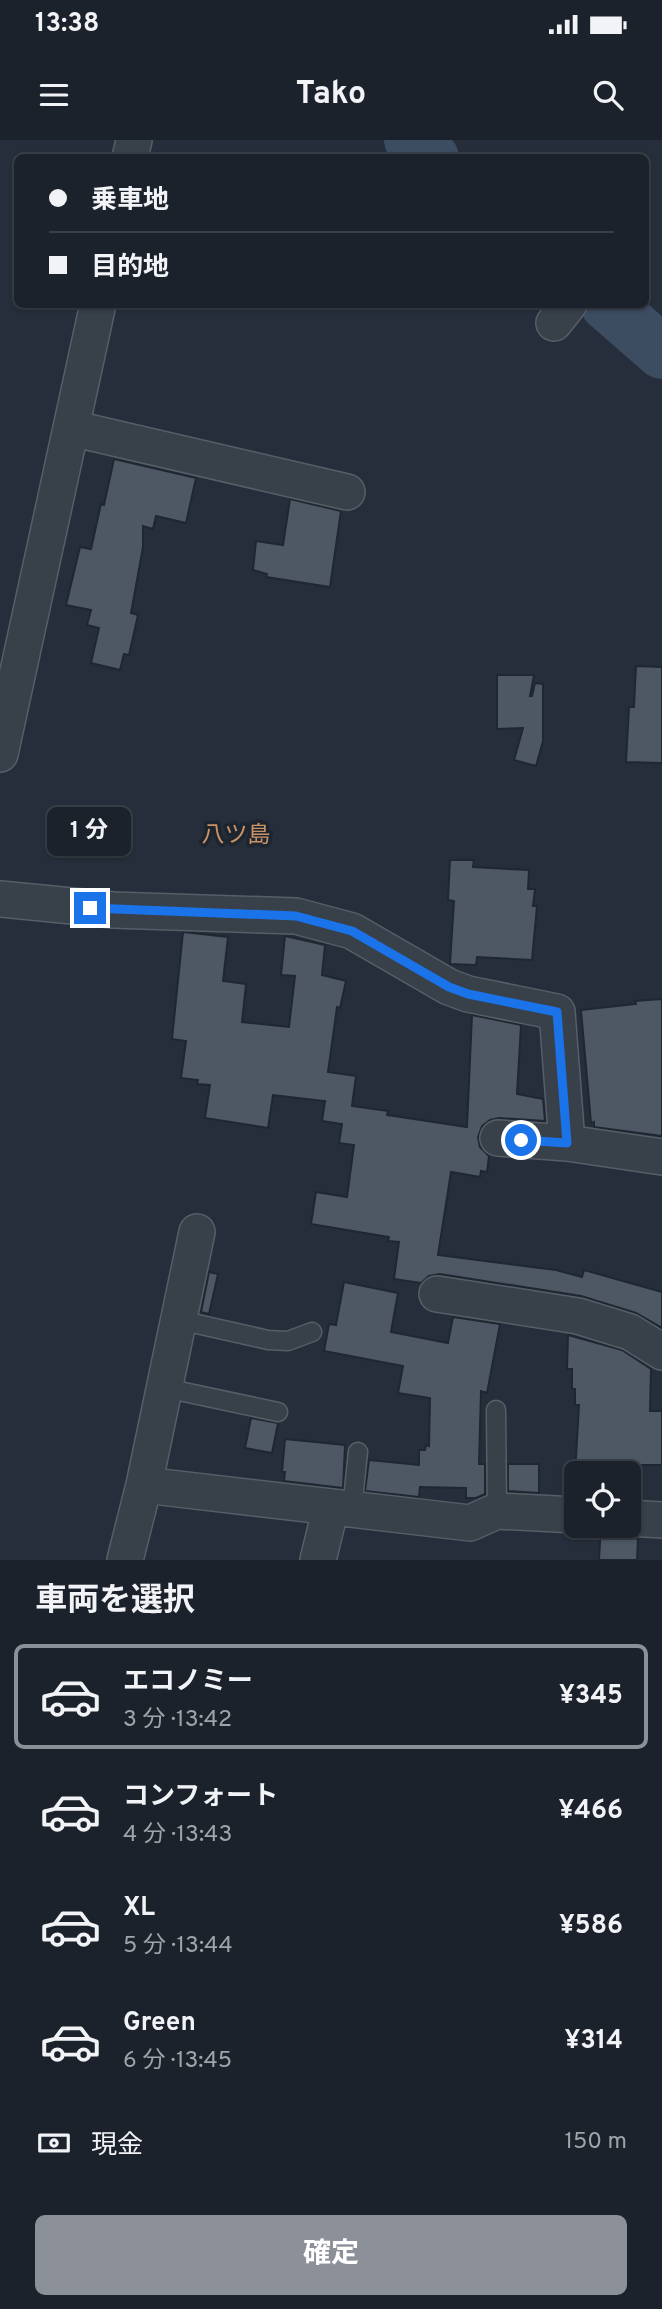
<!DOCTYPE html>
<html lang="ja">
<head>
<meta charset="utf-8">
<style>
  body { margin:0; font-family:Overpass,"Noto Sans JP",sans-serif; background:#252a34; color:#f1f3f6; height:100vh; display:flex; flex-direction:column; font-size:26px; white-space:nowrap }
  * { box-sizing:border-box; margin:0 }
  p { font-size:23px; color:#a0a4a9 }
  .icon { flex:none; width:38px; height:38px; fill:none; stroke:currentColor; stroke-width:2; stroke-linecap:round; stroke-linejoin:round }
  .map { position:relative; height:1420px; overflow:hidden }
  .side { display:flex; flex-direction:column; background:#1c222c; flex:1 }
  .side>* { flex:none }
  .hud { position:absolute; left:14px; top:14px; width:635px; height:154px; border-radius:10px; box-shadow:0 2px 5px #0004,0 0 0 2px #3a3f48; display:grid; align-content:center; height:154px; padding:0 35px; background:#1c222c }
  .buttons { position:absolute; left:564px; top:1321px; display:grid; gap:14px }
  .buttons a { display:grid; place-items:center; width:77px; height:77px; border-radius:10px; background:#1c222c; box-shadow:0 2px 5px #0004,0 0 0 2px #3a3f48; font-size:35px }
  .end { position:absolute; width:32px; height:32px; margin:-16px; border:9px solid #1a73e8; background:#fff; box-shadow:0 0 0 4px #fff }
  .from { border-radius:50% }
  .bubble { position:absolute; height:49px; border-radius:10px; background:#1c222c; box-shadow:0 2px 5px #0004,0 0 0 2px #3a3f48; font-size:23px; font-weight:700; line-height:49px; text-align:center }
  .hud b { display:flex; align-items:center; gap:24px; height:66px; font-size:26px }
  .hud b+b { border-top:2px solid #3a3f48 }
  .hud i { width:18px; height:18px; background:#f1f3f6 }
  ul { padding:0; list-style:none }
  li { display:flex; align-items:center; gap:21px; height:105px; margin:0 14px 10px; padding:0 21px; border:4px solid transparent; border-radius:10px }
  li div { flex:1 }
  li b { display:block; font-size:26px }
  li em { font-style:normal; font-weight:700 }
  li.selected { border-color:#8c9099 }
  li>.icon { width:63px; height:63px; stroke-width:1.5 }
  h2 { padding:0 35px; font-size:32px; line-height:84px }
  .pay { display:flex; align-items:center; gap:18px; height:77px; padding:0 35px; font-size:26px }
  .pay p { margin-inline-start:auto }
  .cta { display:flex; gap:14px; margin-top:auto; padding:14px 35px }
  .cta a { flex:1; height:80px; border-radius:10px; background:#8c9099; color:#fff; font-size:28px; font-weight:700; line-height:80px; text-align:center }
  .status { display:flex; justify-content:space-between; align-items:center; height:49px; padding:0 35px; background:#1c222c; direction:ltr }
  .status svg { height:19px; fill:currentColor }
  header { display:flex; justify-content:space-between; align-items:center; height:91px; padding:0 35px; background:#1c222c; font-size:32px; font-weight:700 }
  .map>svg:first-child { display:block }
</style>
</head>
<body>
<div class="status"><b>13:38</b><svg viewBox="0 0 49 12"><path d="M0 12V9h3v3zM5 12V6h3v6zM10 12V3h3v9zM15 12V0h3v12zM26 1h20v11H26zM47 4h2v5h-2z"/></svg></div>
<header><svg class="icon" aria-label="menu" viewBox="0 0 24 24"><path d="M4 6h16M4 12h16M4 18h16"/></svg>Tako<svg class="icon" aria-label="search" viewBox="0 0 24 24"><circle cx="10" cy="10" r="6"/><path d="M15 15l6 6"/></svg></header>
<div class="map">
<svg width="662" height="1420" viewBox="0 0 662 1420">
  <rect width="100%" height="100%" fill="#252e3a"/>
  <g fill="none" stroke-linecap="round" stroke-linejoin="round">
    <path stroke="#3c4c61" stroke-width="54" d="M411,0l21,18
      M607,164l55,48"/>
  </g>
  <path fill="#4e5865" stroke="#1f2731" stroke-width="2" d="M114,319l82,19 -10,45 -30,-7 -3,13 -10,-3v21l-12,66 7,2 -9,40 -5,-1 -4,16 -29,-7 8,-35 -12,-3 4,-15 -25,-5 14,-58 11,2 10,-45 3,1z
    M290,359l51,12 -11,76 -64,-10 1,-3 -14,-4 3,-29 27,4z
    M636,526l26,1v96l-36,-1 3,-55h5z
    M497,535h37l-4,21h2l3,-13 8,1v57l-7,25 -22,-6 9,-32 -26,1z
    M450,720h24l-1,7 56,3 -1,19h7l-2,17h4l-5,54 -55,-3 -1,8 -26,-1 4,-63 -6,-1z
    M183,792l45,5 -5,44 23,3 -4,38 47,5 6,-51 -14,-1 4,-39 40,9 -3,30 24,6 -6,27 -3,-1 -9,65 28,4 -4,30 36,5 -1,4 80,12 5,-112 49,10 -4,69 26,5 2,22 -46,-3 -9,2 -8,6 -4,11 2,10 9,9 -2,16 -6,-1 -1,6 -29,-5 -13,83 118,15 26,7 2,-7 78,22v36l-26,-15 -55,-17 -141,-22 -11,2 -8,7 -27,-4 5,-37 -11,-1 1,-4 -78,-13 5,-32 31,5 7,-52 -15,-2 3,-19 -20,-3 3,-20 -52,-6 -5,33 -63,-10 5,-33 -13,-1 1,-4 -17,-2 5,-37 -14,-2z
    M662,859v137l-68,-9v-5l-3,1 -10,-113 55,-6 -1,-3z
    M209,1132l9,2 -9,40 -8,-2z
    M344,1142l54,11 -7,39 57,11 5,-26 47,7 -13,69 -6,-2 -2,73h6v30l-9,4h-10v-10l-46,-1 -1,10 -54,-6 4,-31 50,5v-15h6l1,-5 3,1 1,-48 -32,-5 5,-27 -79,-15 5,-27 7,1z
    M568,1195l54,15 29,19 -1,42h12v54h-33l-1,9h-53l4,-69h-4v-16h-3v-20h-5z
    M251,1278l27,5 -6,30 -27,-5z
    M285,1299l60,6 -2,43 -59,-7 1,-9h-3z
    M508,1324h31v29l-31,-2z
    M601,1386h9l8,9 20,4 -1,21h-38z"/>
  <g fill="none" stroke-linecap="round" stroke-linejoin="round">
    <g stroke="#565e68" stroke-width="21">
      <path id="service" d="M179,1180l89,20 20,1 24,-9
        M165,1248l113,24
        M496,1270l1,101
        M352,1369l6,-57"/>
    </g>
    <g stroke="#565e68" stroke-width="38">
      <path id="minor" d="M130,18l4,-18
        M554,183l15,-19
        M71,288l276,64
        M0,614l98,-450
        M0,759l113,11 183,6 56,15 97,56 19,7 89,18 10,131
        M498,998l69,5 95,14
        M437,1154l141,22 52,16 32,20
        M144,1345l326,38 27,-12 79,4
        M628,1378l34,2
        M125,1420l19,-75 53,-253
        M318,1420l13,-53"/>
    </g>
    <use href="#service" stroke="#38404a" stroke-width="18"/>
    <use href="#minor" stroke="#38404a" stroke-width="35"/>
  </g>
  <g fill="none" stroke-linecap="round" stroke-linejoin="round">
    <path stroke="#1a73e8" stroke-width="9" d="M90,768l206,8 56,15 97,56 19,7 89,18 10,131 -46,-3"/>
  </g>
  <g text-anchor="middle" stroke-width="7" stroke-linejoin="round" paint-order="stroke">
    <g font-size="23" fill="#cb9369" stroke="#1d252f">
      <text x="236" y="702">八ツ島</text>
    </g>
  </g>
</svg>
<div class="buttons">
<a><svg class="icon" aria-label="locate" viewBox="0 0 24 24"><circle cx="12" cy="12" r="6"/><path d="M12 2v4M12 18v4M2 12h4M18 12h4"/></svg></a>
</div>
<i class="end from" style="left:521px;top:1000px"></i>
<i class="end" style="left:90px;top:768px"></i>
<div class="bubble" style="left:47px;top:667px;width:84px">1 分</div>
<div class="hud">
<b><i class="from"></i>乗車地</b>
<b><i></i>目的地</b>
</div>
</div>
<section class="side">
<h2>車両を選択</h2>
<ul>
<li class="selected"><svg class="icon" aria-label="car" viewBox="0 0 24 24"><path d="M5 17H2v-5l4-1 3-4h7l3 4 3 1v5h-3M9 17h6M6 11h13"/><circle cx="7" cy="17" r="2"/><circle cx="17" cy="17" r="2"/></svg><div><b>エコノミー</b><p>3 分 · 13:42</p></div><em>¥345</em></li>
<li><svg class="icon" aria-label="car" viewBox="0 0 24 24"><path d="M5 17H2v-5l4-1 3-4h7l3 4 3 1v5h-3M9 17h6M6 11h13"/><circle cx="7" cy="17" r="2"/><circle cx="17" cy="17" r="2"/></svg><div><b>コンフォート</b><p>4 分 · 13:43</p></div><em>¥466</em></li>
<li><svg class="icon" aria-label="car" viewBox="0 0 24 24"><path d="M5 17H2v-5l4-1 3-4h7l3 4 3 1v5h-3M9 17h6M6 11h13"/><circle cx="7" cy="17" r="2"/><circle cx="17" cy="17" r="2"/></svg><div><b>XL</b><p>5 分 · 13:44</p></div><em>¥586</em></li>
<li><svg class="icon" aria-label="car" viewBox="0 0 24 24"><path d="M5 17H2v-5l4-1 3-4h7l3 4 3 1v5h-3M9 17h6M6 11h13"/><circle cx="7" cy="17" r="2"/><circle cx="17" cy="17" r="2"/></svg><div><b>Green</b><p>6 分 · 13:45</p></div><em>¥314</em></li>
</ul>
<div class="pay"><svg class="icon" aria-label="cash" viewBox="0 0 24 24"><path d="M3 7h18v10H3z"/><circle cx="12" cy="12" r="2"/></svg>現金<p>150 m</p></div>
<div class="cta"><a>確定</a></div>
</section>
</body>
</html>
